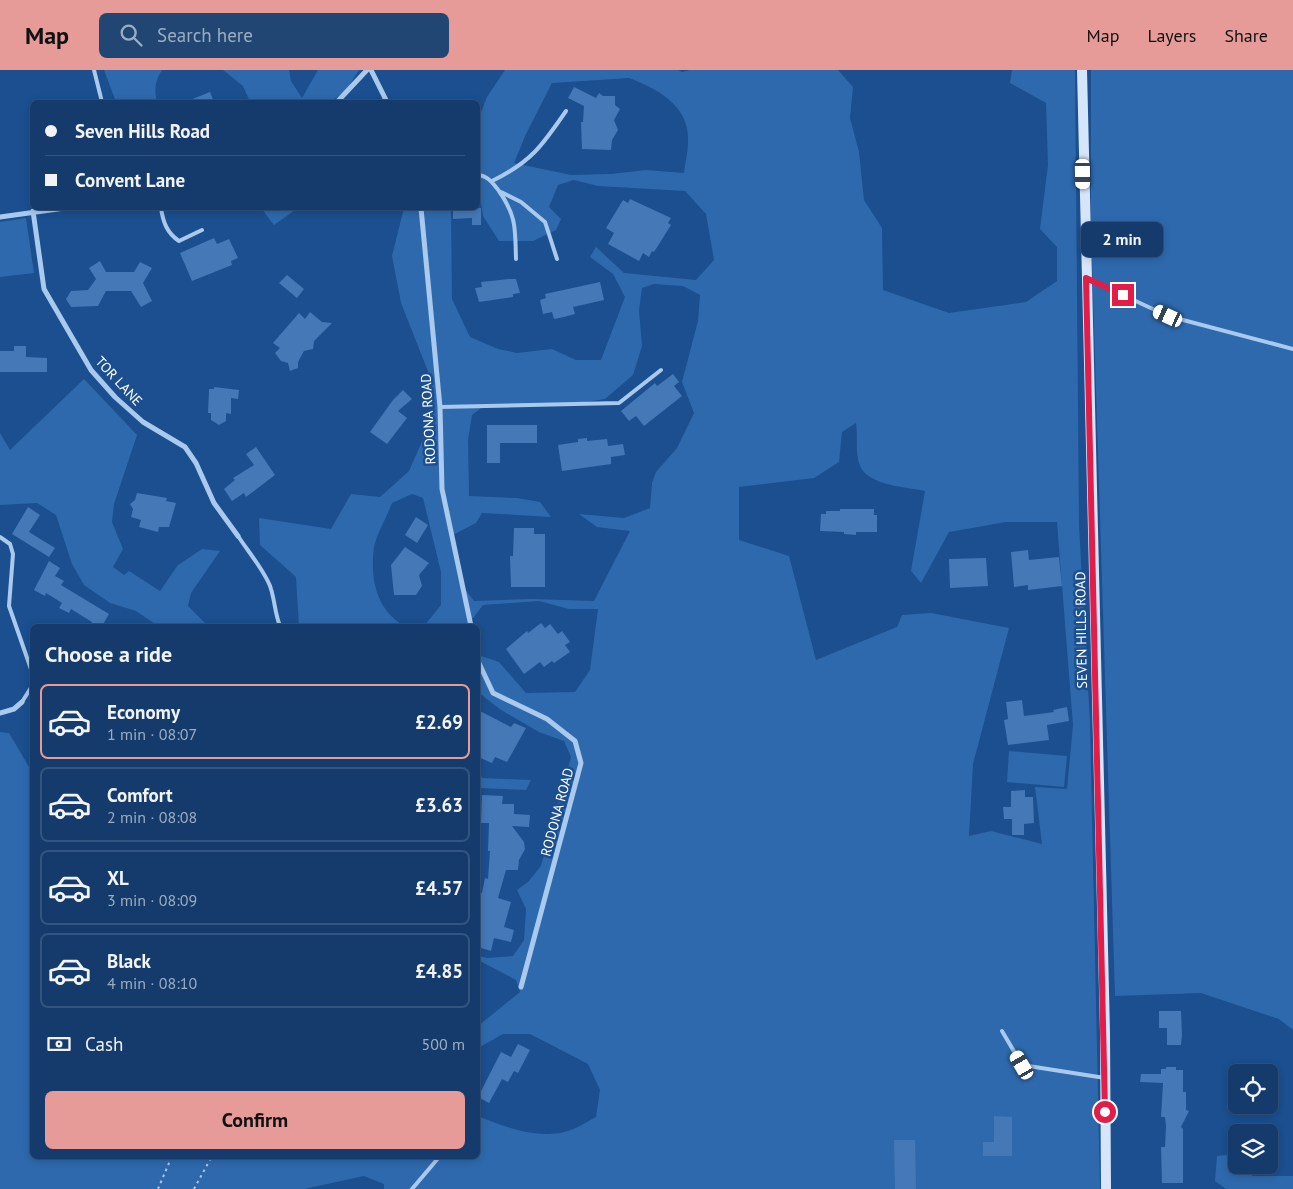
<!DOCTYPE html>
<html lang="en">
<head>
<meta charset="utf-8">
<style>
  body { margin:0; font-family:"PT Sans",sans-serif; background:#214673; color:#f1f3f6; height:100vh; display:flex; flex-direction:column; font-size:19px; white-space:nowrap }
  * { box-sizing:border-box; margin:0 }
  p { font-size:16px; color:#9dadc1 }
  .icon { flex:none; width:28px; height:28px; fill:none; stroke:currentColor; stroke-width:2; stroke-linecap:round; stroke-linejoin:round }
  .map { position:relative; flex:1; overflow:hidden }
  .side { position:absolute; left:30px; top:554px; width:450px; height:535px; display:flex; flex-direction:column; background:#143b6b; border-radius:8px; box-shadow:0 2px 8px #0003,0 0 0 1px #33557e }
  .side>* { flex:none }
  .top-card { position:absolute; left:30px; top:30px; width:450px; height:110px; border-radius:8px; box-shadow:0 2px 8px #0003,0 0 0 1px #33557e; display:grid; align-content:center; height:110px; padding:0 15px; background:#143b6b }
  .tools { position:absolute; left:1228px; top:994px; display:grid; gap:10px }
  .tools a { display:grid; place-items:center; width:50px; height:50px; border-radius:8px; background:#143b6b; box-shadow:0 2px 8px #0003,0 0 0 1px #33557e; font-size:25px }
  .end { position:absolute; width:22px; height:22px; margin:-11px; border:6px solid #e11d48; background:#fff; box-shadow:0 0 0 2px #fff }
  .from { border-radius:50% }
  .bubble { position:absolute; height:35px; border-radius:8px; background:#143b6b; box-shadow:0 2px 8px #0003,0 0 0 1px #33557e; font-size:16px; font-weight:800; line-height:35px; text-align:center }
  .car { position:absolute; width:15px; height:30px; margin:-15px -8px; border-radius:6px; box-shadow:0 0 4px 1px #0007; background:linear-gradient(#fff 24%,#345 0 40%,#fff 0 76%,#345 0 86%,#fff 0) }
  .top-card b { display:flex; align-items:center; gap:18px; height:48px; font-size:19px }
  .top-card b+b { border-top:1px solid #33557e }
  .top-card i { width:12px; height:12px; background:#f1f3f6 }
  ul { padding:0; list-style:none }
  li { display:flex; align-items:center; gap:15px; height:75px; margin:0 10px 8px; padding:0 5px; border:2px solid #33557e; border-radius:8px }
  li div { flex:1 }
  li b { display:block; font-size:19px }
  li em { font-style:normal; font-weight:800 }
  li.selected { border-color:#e69b98 }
  li>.icon { width:45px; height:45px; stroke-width:1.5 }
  h2 { padding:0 15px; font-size:22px; line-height:60px }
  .pay { display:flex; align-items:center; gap:12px; height:55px; padding:0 15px; font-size:19px }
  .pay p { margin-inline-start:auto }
  .action { display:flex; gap:10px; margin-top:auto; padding:10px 15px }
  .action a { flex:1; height:58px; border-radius:8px; background:#e69b98; color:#111; font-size:20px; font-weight:800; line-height:58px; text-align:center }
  header { display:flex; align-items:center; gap:30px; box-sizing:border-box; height:70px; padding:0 25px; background:#e69b98; color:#111 }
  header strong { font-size:24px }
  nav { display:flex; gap:28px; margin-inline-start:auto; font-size:18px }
  .search { width:350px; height:45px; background:#214673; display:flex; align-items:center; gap:12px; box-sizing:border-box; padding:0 18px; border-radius:8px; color:#9dadc1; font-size:19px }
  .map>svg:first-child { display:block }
</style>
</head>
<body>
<header>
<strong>Map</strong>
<div class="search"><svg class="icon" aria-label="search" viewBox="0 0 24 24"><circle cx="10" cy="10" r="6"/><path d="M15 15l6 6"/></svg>Search here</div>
<nav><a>Map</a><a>Layers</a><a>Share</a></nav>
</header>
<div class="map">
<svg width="1293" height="1119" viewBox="0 0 1293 1119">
  <rect width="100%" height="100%" fill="#1b4f8f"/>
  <path fill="#2e69ad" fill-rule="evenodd" d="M104,0h58c-7,11 -8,20 -5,32h-41z
    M223,0h66l2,11 11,17 16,-28h41l-12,19 -16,13h-81l-7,-16z
    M505,0h173l4,2 8,-2h148l15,17 -3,31 9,34 5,48 18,28 1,62 66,23 77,-11 31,-21v-34l-17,-18 8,-64 -2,-62 -36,-20 2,-13h63l4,455 11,198 10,466h-716v-5l-20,-8 -60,13h-304v-457l9,1 23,39v384h303l13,3 11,-3h119v-40c23,10 60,23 86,16 11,-2 22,-10 32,-15l4,-27 -12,-26 -58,-30h-27l-25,14v-22l42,-34 -4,-12 -38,-20v-4l10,2 25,-2 11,-16 2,-31 -9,-19 11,-8 13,-16 30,-109 -7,-16 -25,-9 -38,-22 -23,-18v-37l21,7 27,31 49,-1 15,-22 8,-61h-29l-30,-8 -56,4 -13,17 1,4h-47l17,-21v-33l-18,-74 -11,-4 -20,9c-5,14 -15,30 -18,44 -4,32 2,62 30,79h-105l-3,-49 -36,-32 -1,-27 72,11 20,-35 29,3 29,-26 22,-50v-42l-30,-76 -9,-47 12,-48h47l1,91 18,38 28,12 19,4 35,-4 24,11h25l24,-63 -12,-23 -23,-17 6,-10 28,26 72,7 18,-20 -8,-46 -21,-23 -87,-5 -24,-6 -16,5 -9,22 12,12 -5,11 -23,11h-34l-16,-25 -3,-20 -2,-1v-75l9,-23zM629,8c29,11 61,28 59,64 0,10 -3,21 -4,31l-38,-3 -35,4 -40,1 -57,-12 12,-29 26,-51zM654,214l29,2 17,9 -2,26 -16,61 12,31 -17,35 -21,24 -4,11 -2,25 -26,10 -45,-4 18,13 33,4 -36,70 -63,-2 -57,2 -11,-14 -12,-51 25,-13 6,-10 69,4 -11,-15 -23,-4 -48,-2 -1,-56 4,-25 13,-10 88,-1 32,-5 28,-24 9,-29 -3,-36 3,-22zM856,353c2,13 -1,31 4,43 9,20 47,21 65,25l-14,80 10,12 28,-51 57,-10h51l16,203 -6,64 -32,-2 7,57 -51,-13 -22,5 4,-72 36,-136 -78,-15 -29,2 -5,12 -81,33 -27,-104 -50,-16v-53l75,-9 25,-16 3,-30z
    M1091,0h202v960l-14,-11 -78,-26 -86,3 -24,-767z
    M261,138h37l-24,17z
    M26,148l8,55 -34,4v-55z
    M84,309l53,56 -23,69 -2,18 11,27 -10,18 11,8 5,-4 31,20 18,-26 24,-16 18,2 -29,42 -3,13 20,20h-50l-22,-15 -26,-8 -26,-18 -12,-21 -16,-49 -19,-12 -37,2v-72l10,17z
    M1009,681l58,5 -3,31 -57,-5z
    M478,696l4,12 49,2 -5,10 -48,-2z
    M1236,1084v11h15l1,11h41v13h-67l-11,-8 2,-25z"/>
  <path fill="#4478b7" d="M574,17l22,11 3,-5 4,3h12v9l5,4 -6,11 4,10 -6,10 -1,10 -29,-1 -1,-27h2l1,-16 -16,-8z
    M210,22l4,10h-29z
    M630,129l41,19 -3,5 3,2 -17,27 -2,-1 -3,6 -6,-4 -4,8 -31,-17 6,-11 -8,-5 17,-28 5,3z
    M453,138h28v17h-9v-7l-19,1z
    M214,168l3,6 12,-5 9,19 -7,3 1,4 -40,16 -12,-28z
    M100,191l6,11h28l6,-10 12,6 -9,15 9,18 -11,6 -10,-16h-25l-8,15 -27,1 -5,-8 5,-8 17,-1 8,-11 -7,-11z
    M287,205l17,14 -7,9 -18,-15z
    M509,209h7l4,14 -7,1v3l-34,5 -4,-14 7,-1 -1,-5z
    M600,212l4,18 -31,7 2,7 -11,3 -10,2 -2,-7 -9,2 -3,-14 6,-2 -1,-4z
    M310,242l12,10 10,1 -18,18 -1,8 -9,2 -6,11v6l-8,3 -2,-8 -7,-2 -6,-8 5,-5 -7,-5 26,-30 6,6z
    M14,276h12v11l21,1v14h-47v-21h14z
    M673,304l6,8 -5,4 8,10 -38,30 -8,-10 -7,5 -8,-10 34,-28 2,3z
    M214,317l25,3 -1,9 -7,-1v16l-5,-1v8l-7,4 -8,-5v-7h-3l1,-24h5z
    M403,320l9,9 -14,12 9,7 -20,26 -17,-12 23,-32z
    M487,355h50v18h-37v20h-13z
    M587,368v3l20,-2 1,7 15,-2 2,11 -14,2v7l-49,7 -4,-26 20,-3v-3z
    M256,377l19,28 -29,22 -2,-4 -12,8 -8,-12 11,-9 -2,-2 21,-13 -8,-11z
    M137,423l30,5 -1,3 10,2 -7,24h-10l-1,5 -19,-5 2,-7 -10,-3 2,-8 -3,-5 5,-4z
    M28,437l12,8 -11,17 26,16 -6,9 -37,-23z
    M840,439h34v6h3v17h-21v3l-12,-1v-2l-24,-1 1,-17h5v-3h14z
    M416,447l12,8 -11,18 -12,-8z
    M514,458h20v6h11v53h-34l-1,-31h3z
    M405,477l24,16 -10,12 3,11 -6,9h-22l-3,-30z
    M1028,480l1,10 30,-3 3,29 -34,4v-5l-14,2 -3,-35z
    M986,488l2,28 -38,2 -1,-29z
    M49,491l11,7 -5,8 9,5 -3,4 48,29 -7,12h-12l2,-4 -21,-13 -2,4 -10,-5 3,-5 -16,-10 -1,3 -11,-6z
    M541,553l4,5 5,-4 8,10 4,-3 8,11 -5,3 5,7 -16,11 -2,-2 -8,6 -4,-5 -16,12 -18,-25 21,-18 1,2z
    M1022,630l2,16 30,-4 -1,-2 14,-3 2,14 -22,4 2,15 -41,5 -4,-25 4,-1 -2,-17z
    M478,640l33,17 3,-4 12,5 -19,34 -12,-5 -3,6 -14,-6z
    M1025,720v7h8l1,26 -10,1v11h-12v-16h-8l-1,-12h8v-16z
    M482,725l21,1 -1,8h12v10l16,1 -1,12 -17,-1 12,16 1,7 -6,11 -1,10h-12l-8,28 13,4 -7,25 10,3 -3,12 -17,-4 -3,13 -13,-4v-55l4,1 3,-15 3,1 2,-28h-2l1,-28h-8z
    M1159,941h22l1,24 -1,10h-14v-17h-8z
    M518,974l12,6 -12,23 -4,-2 -6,11 -6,-3 -13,24 -11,-6 23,-45 10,5z
    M1166,997h10v3h7v22h3v18l3,1 -8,16 2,2v54h-21l-1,-36h4l1,-21 -1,-9h-4l2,-34 -23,-1 1,-8h20v-5h5z
    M994,1046l18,1v39h-29v-14h11z
    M894,1070h21l1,49h-21z"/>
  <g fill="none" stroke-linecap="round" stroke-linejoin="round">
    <path stroke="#a9c9ee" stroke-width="2" stroke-dasharray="2.5 4" stroke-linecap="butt" d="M158,1119l14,-33
      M194,1119l18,-33"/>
    <path stroke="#a9c9ee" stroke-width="4" d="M94,0l8,32
      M478,105c10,1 15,8 21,16 18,26 16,38 17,68
      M492,111c39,-19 50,-35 74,-70
      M501,122l20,10 24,20 12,37
      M161,138c2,14 6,25 18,33l23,-11
      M1088,209l80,37 125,33
      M440,337l179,-4 42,-33
      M238,466c9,14 29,38 33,53 4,13 4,25 9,37
      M0,467l10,7 3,10 -4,52 23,66
      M22,632l10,-16
      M1002,961l20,34 83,13
      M412,1119l28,-33"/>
    <path stroke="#a9c9ee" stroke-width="5" d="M371,0l16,32
      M337,32l30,-32
      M421,138l19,199 2,82 29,137
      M33,141l11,78 47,81 24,27 28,25 42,25 11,16 18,40 24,33
      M0,147l65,-9
      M478,591l15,32 54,26 28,22 6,22 -60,224
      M0,643l14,-4 8,-7"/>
    <path stroke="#d6e6fa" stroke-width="10" d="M1082,0l23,963 1,156"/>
  </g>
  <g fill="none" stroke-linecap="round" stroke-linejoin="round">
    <path stroke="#e11d48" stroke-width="6" d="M1105,1042l-19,-834 37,17"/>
  </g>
  <g text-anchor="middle" stroke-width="5" stroke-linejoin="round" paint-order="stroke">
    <g font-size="14" fill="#fff" stroke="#1b4f8f">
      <text transform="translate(119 311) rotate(47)" y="5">TOR LANE</text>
      <text transform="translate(428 349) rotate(-93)" y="5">RODONA ROAD</text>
      <text transform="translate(1081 560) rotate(-91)" y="5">SEVEN HILLS ROAD</text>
      <text transform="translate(557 742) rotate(-75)" y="5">RODONA ROAD</text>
    </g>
  </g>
</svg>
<div class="tools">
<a><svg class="icon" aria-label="locate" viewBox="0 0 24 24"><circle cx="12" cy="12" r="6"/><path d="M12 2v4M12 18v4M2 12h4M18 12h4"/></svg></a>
<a><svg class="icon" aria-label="layers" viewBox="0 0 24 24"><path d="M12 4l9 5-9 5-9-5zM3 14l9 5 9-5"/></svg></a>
</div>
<i class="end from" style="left:1105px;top:1042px"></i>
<i class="end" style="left:1123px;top:225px"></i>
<div class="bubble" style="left:1081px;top:152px;width:82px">2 min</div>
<i class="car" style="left:1083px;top:104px;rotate:179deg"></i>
<i class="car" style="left:1168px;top:246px;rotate:295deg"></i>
<i class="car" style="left:1022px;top:995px;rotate:330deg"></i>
<div class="top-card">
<b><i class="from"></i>Seven Hills Road</b>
<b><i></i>Convent Lane</b>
</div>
<section class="side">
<h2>Choose a ride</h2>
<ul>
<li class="selected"><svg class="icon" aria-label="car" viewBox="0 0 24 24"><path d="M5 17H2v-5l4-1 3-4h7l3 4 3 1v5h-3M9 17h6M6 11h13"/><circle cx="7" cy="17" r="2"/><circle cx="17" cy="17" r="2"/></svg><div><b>Economy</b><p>1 min · 08:07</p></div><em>£2.69</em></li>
<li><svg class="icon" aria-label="car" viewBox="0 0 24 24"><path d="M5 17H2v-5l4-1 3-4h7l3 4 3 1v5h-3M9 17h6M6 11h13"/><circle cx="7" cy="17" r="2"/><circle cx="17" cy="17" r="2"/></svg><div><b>Comfort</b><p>2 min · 08:08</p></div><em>£3.63</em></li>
<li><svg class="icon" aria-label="car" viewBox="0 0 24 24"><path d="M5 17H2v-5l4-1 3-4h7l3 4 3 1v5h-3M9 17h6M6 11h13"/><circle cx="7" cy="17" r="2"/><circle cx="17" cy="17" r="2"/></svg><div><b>XL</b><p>3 min · 08:09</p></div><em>£4.57</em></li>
<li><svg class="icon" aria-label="car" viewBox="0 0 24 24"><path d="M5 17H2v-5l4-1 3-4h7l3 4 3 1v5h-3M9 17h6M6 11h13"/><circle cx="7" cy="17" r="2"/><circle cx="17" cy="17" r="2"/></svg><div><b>Black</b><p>4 min · 08:10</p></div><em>£4.85</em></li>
</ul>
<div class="pay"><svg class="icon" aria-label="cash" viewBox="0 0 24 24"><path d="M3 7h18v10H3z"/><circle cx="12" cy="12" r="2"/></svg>Cash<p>500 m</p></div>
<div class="action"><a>Confirm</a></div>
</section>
</div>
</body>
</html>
